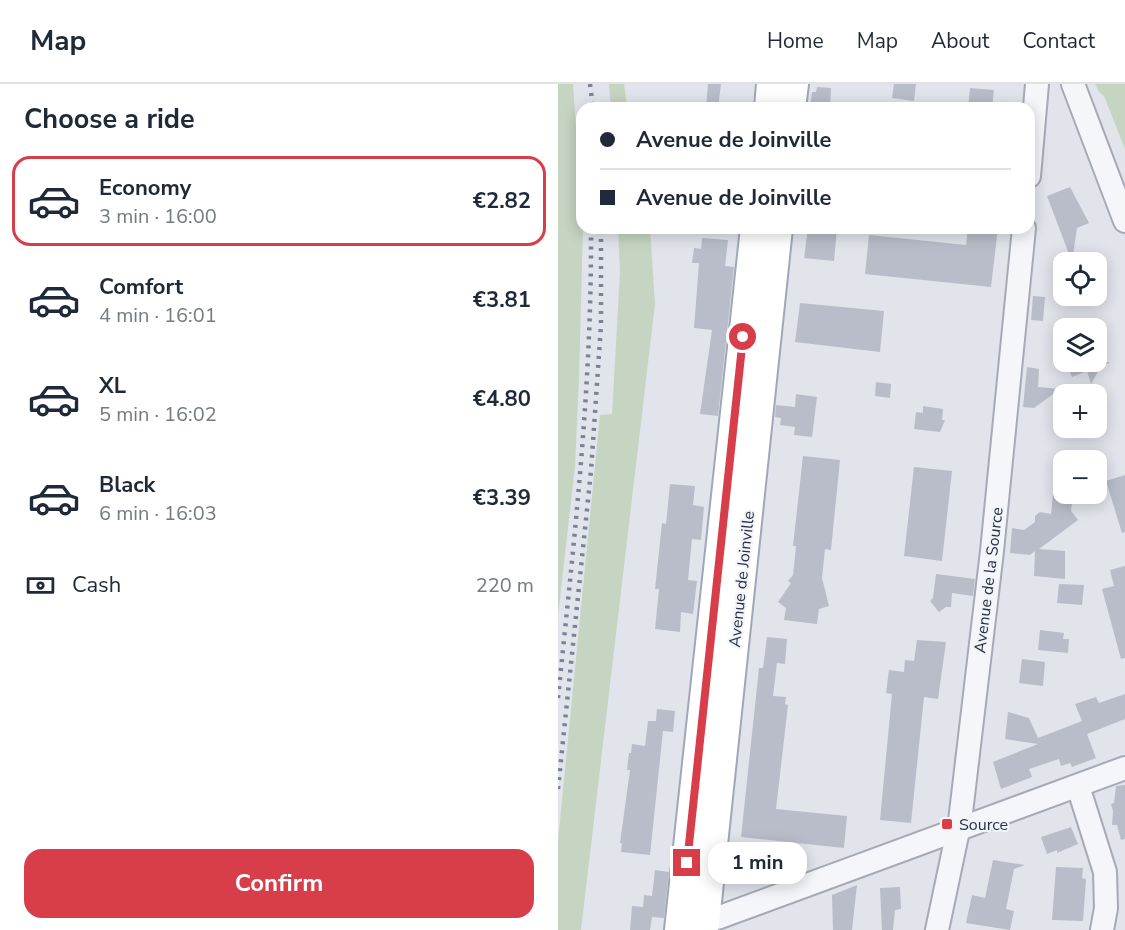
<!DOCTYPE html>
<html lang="en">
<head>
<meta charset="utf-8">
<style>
  body { margin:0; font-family:"Nunito Sans",sans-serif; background:#f6f6f7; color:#1f2937; height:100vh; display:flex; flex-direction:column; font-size:22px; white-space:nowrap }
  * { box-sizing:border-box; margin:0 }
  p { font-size:20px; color:#747a83 }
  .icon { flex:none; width:33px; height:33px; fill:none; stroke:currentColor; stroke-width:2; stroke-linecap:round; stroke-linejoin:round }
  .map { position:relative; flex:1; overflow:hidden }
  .details { display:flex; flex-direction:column; background:#fff; width:558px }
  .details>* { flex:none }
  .guide { position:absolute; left:18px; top:18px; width:459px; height:132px; border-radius:18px; box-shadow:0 3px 15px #0003; display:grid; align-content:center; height:132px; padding:0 24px; background:#fff }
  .fabs { position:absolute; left:495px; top:168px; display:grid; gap:12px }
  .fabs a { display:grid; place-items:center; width:54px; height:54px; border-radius:12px; background:#fff; box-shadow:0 3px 15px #0003; font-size:30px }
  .end { position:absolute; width:27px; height:27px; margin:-14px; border:8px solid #d83e49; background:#fff; box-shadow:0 0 0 3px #fff }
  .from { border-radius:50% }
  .bubble { position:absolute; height:42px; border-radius:18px; background:#fff; box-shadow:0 3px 15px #0003; font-size:20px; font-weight:700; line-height:42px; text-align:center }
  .guide b { display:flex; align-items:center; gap:21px; height:57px; font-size:22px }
  .guide b+b { border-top:2px solid #e0e1e3 }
  .guide i { width:15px; height:15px; background:#1f2937 }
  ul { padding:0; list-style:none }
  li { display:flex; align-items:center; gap:18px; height:90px; margin:0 12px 9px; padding:0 12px; border:3px solid transparent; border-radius:18px }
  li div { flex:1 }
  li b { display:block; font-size:22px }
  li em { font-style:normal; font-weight:700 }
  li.current { border-color:#d83e49 }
  li>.icon { width:54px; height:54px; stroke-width:1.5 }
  h2 { padding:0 24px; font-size:27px; line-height:72px }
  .pay { display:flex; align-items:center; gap:15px; height:66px; padding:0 24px; font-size:22px }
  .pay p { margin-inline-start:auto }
  .action { display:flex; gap:12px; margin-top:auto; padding:12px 24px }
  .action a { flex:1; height:69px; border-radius:18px; background:#d83e49; color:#fff; font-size:24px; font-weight:700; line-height:69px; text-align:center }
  header { display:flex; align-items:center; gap:36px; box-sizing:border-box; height:84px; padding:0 30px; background:#fff; border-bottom:2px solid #e0e1e3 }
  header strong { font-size:28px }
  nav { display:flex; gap:33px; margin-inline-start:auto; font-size:21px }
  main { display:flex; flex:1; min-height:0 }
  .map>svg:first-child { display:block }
</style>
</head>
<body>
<header>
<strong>Map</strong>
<nav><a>Home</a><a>Map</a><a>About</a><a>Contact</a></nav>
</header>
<main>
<section class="details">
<h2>Choose a ride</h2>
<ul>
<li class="current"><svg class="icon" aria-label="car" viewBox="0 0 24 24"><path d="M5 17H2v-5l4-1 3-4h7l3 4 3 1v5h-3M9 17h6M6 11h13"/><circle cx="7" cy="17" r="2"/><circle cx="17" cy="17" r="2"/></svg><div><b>Economy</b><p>3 min · 16:00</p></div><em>€2.82</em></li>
<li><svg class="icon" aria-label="car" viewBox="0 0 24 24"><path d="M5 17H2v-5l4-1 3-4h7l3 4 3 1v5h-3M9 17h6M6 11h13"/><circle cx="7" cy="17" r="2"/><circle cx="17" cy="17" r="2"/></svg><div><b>Comfort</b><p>4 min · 16:01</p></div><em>€3.81</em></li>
<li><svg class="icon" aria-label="car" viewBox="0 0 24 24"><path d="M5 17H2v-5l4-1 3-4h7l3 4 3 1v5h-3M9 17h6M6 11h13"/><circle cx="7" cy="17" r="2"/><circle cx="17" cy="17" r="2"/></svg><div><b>XL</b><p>5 min · 16:02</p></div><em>€4.80</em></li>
<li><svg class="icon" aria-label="car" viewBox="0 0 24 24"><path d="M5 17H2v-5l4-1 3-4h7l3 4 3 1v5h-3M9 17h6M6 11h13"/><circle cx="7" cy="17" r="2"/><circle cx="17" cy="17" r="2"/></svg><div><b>Black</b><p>6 min · 16:03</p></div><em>€3.39</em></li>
</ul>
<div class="pay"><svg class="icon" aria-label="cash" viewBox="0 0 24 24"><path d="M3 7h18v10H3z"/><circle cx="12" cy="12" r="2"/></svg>Cash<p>220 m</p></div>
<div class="action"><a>Confirm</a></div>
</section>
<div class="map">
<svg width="567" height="846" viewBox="0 0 567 846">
  <rect width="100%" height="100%" fill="#e1e4eb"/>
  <path fill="#c5d5c2" d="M0,0h15l10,144 -4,150 -4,88 -17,150z
    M51,0h15l3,24h-16z
    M537,0h30v65l-21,-53 -5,-4z
    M60,144h32l5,76 -74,626h-23v-89l42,-426 12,-1 8,-143z"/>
  <path fill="#b8bdc9" d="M150,0h13l-3,24h-12z
    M336,0h22l-2,17 -22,-3z
    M259,3l14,1 -1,20h-20l2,-16h4z
    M412,4l24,2 -2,18h-24z
    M512,103l19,36 -12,5 -5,34 -25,-66z
    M250,144h29l-3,33 -30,-3z
    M410,144h30l-7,59 -126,-13 4,-39 97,10z
    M144,154l26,2 -3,26 9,1 -16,149 -18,-2 12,-84 -18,-2 5,-65h-7l2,-15 7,1z
    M475,212l12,1 -2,24 -12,-1z
    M242,219l84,8 -4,41 -85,-10z
    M508,278h43v1l-8,3 -10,18 -4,-13 -15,6z
    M469,283l12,2 -1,18 22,2 -26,19 -11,-1z
    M318,298l15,2 -1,14 -15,-2z
    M238,310l21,3 -5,40 -18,-2 1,-8 -15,-2 1,-7 -6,-1 1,-12 19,2z
    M365,322l20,3 -1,11h3l-5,12 -26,-3 2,-17 7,1z
    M245,372l37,4 -9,90 -6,-1 -3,29 7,28 -10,3 -2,15 -33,-4 2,-12 -8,-6 13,-19 -3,-2 5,-6 3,-29h-3z
    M356,383l38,4 -10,90 -38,-5z
    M567,391v57l-3,1 -16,-52z
    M112,400l25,2 -2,19 11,2 -3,33 -9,-1 -4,41 9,1 -4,33 -12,-2 -1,20 -25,-3 4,-40h-4l7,-66 4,1z
    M495,410h20l-2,17 7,9 -39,29 26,2v28l-31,-3 1,-25 -5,4 -20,-2 2,-25 12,2 11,-8v-6l5,-4 11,2z
    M567,482v92l-4,1 -19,-70 12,-3 -4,-16z
    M378,490l39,5 -2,17 -21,-3 -1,14h-5l-7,5 -9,-11 3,-3z
    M501,500l25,1 -2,20 -25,-2z
    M482,546l24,3 -1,6h6l-1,14 -30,-3z
    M209,553l20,2 -2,25 -8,-1 -4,33 13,1 -1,7 3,1 -12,104 71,7 -3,32 -103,-11 18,-169h4z
    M359,556l29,2 -8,57 -14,-2 -13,126 -31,-3 12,-126 -6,-1 3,-23 15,2 1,-12 9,1z
    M464,575l23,3 -2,24 -24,-3z
    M567,610v25l-38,15 9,24 -24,9 -2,-4 -9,3 -2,-7 -30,10 3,8 -31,12 -8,-27 45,-18 -33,-5 3,-27 21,6 9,20 44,-17 -7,-17 21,-7 3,6z
    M99,625l18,2 -2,21 -10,-1 -13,124 -29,-3 1,-9h-2l10,-73h-3l2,-17h2l1,-9 13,2 3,-25h8z
    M567,701v54l-4,1 -4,-15h-5l1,-14 -2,-7 3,-1 2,-17z
    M513,743l7,17 -21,9v-3l-10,4 -6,-17z
    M435,776l32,5 -11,4 -8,40 8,2 -4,19 -44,-7 6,-28 13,3z
    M498,783l27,1 -1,10 4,1 -3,42 -31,-1z
    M97,786l14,2 -5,46 -12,-1 -2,13h-20l2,-24 11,1 1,-12 8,1z
    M299,801l-5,45h-19l-1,-35z
    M342,803l1,22 -6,1 -2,20h-11l-2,-42z"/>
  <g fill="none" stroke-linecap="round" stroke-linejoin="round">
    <g stroke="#a6aab6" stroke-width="26">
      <path id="minor" d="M515,0l52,137
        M471,92l8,-92
        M520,702l27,86 1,36 -4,22
        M133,836l14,1 15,-4 405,-149
        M379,846l23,-109 32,-270 32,-323"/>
    </g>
    <g stroke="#a0a7b8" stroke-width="32">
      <path id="major" d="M211,24l2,-24
        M233,24l3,-24
        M121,846l76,-702
        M146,846l74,-702"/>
    </g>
    <use href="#minor" stroke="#f5f6f9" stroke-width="22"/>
    <use href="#major" stroke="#fff" stroke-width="28"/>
    <path stroke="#7a8296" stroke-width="4.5" stroke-dasharray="3 6" stroke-linecap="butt" d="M32,0l3,24
      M0,614c16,-157 34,-312 33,-470
      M0,705l33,-318 10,-146v-97"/>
  </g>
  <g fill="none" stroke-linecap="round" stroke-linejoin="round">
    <path stroke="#d83e49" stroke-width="8" d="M129,779l56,-526"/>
  </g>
  <rect fill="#d83e49" stroke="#f1f4f8" stroke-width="2" x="383" y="734" width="12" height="12" rx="3"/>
  <g text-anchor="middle" stroke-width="4.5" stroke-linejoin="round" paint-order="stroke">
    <g font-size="16" fill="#283044" stroke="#f1f4f8">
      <text transform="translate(183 495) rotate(-84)" y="6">Avenue de Joinville</text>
      <text transform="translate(430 496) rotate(-83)" y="6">Avenue de la Source</text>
    </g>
    <g font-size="16" fill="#283044" stroke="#f1f4f8" text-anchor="start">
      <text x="401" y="746">Source</text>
    </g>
  </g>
</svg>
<div class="fabs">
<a><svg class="icon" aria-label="locate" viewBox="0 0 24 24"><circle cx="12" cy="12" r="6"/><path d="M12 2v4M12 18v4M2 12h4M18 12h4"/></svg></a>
<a><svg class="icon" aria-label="layers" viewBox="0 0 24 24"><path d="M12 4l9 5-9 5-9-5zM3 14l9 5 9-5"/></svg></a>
<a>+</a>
<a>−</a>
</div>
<i class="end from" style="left:185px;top:253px"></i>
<i class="end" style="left:129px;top:779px"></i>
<div class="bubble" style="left:150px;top:758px;width:99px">1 min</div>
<div class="guide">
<b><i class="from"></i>Avenue de Joinville</b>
<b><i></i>Avenue de Joinville</b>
</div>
</div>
</main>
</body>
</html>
